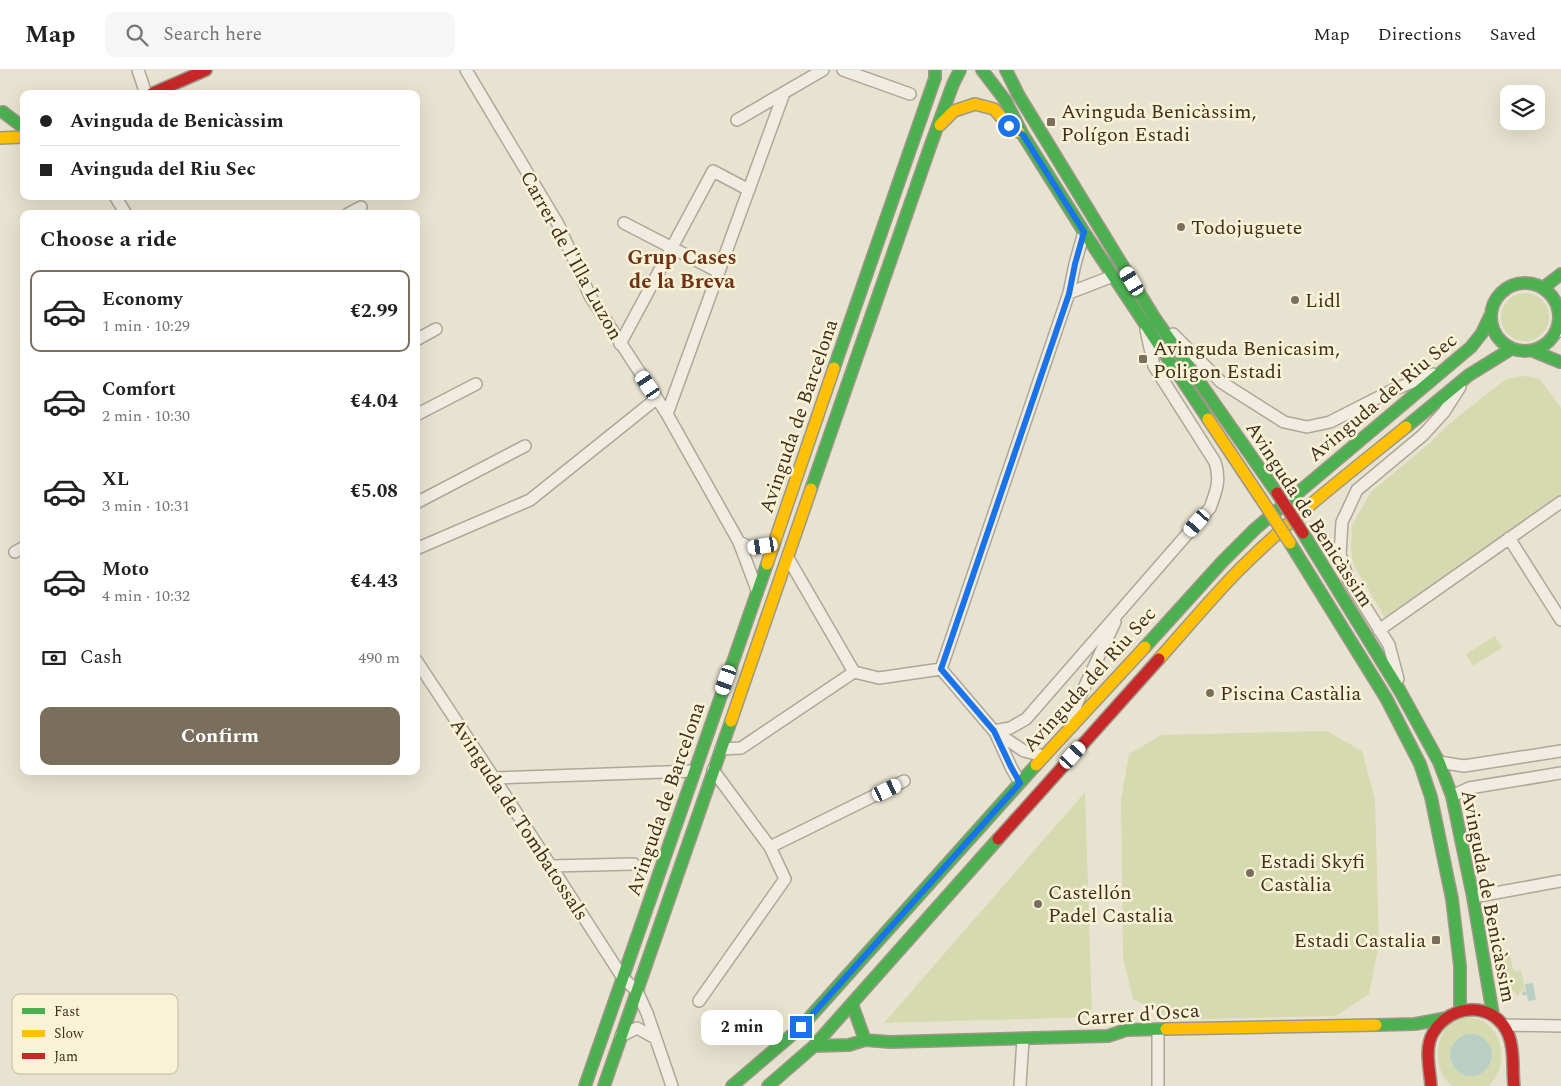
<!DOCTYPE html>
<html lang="en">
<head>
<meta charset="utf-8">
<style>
  body { margin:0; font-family:Spectral,serif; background:#f6f6f6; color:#222; height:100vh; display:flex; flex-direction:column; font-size:19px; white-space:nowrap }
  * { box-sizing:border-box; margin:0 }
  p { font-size:16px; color:#767676 }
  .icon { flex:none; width:28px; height:28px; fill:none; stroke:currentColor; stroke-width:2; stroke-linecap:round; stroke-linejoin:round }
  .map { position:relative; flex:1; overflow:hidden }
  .sheet { position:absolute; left:20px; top:140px; width:400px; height:565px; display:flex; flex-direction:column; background:#fff; border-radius:10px; box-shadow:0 5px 20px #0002 }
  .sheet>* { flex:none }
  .hud { position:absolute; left:20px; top:20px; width:400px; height:110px; border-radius:10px; box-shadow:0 5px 20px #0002; display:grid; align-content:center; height:110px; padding:0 20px; background:#fff }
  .controls { position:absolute; left:1500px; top:15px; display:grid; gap:10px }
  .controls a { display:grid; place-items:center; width:45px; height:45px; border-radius:10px; background:#fff; box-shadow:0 5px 20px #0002; font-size:25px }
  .end { position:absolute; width:22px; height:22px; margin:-11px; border:6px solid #1a73e8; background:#fff; box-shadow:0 0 0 2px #fff }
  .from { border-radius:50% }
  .bubble { position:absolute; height:35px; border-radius:10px; background:#fff; box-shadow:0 5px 20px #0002; font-size:16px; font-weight:700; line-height:35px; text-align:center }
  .car { position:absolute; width:15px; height:30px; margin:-15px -8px; border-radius:6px; box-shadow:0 0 4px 1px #0007; background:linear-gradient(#fff 24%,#345 0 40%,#fff 0 76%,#345 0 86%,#fff 0) }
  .hud b { display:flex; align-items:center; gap:18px; height:48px; font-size:19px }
  .hud b+b { border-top:1px solid #e0e0e0 }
  .hud i { width:12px; height:12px; background:#222 }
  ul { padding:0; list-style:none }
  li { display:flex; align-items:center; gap:15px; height:82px; margin:0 10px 8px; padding:0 10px; border:2px solid transparent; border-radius:10px }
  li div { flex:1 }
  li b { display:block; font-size:19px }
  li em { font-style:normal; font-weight:700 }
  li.active { border-color:#7a6f5c }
  li>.icon { width:45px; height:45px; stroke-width:1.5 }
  h2 { padding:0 20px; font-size:22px; line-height:60px }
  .pay { display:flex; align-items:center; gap:12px; height:55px; padding:0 20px; font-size:19px }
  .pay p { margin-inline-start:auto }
  .primary-button { display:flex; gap:10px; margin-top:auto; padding:10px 20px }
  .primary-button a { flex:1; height:58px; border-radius:10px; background:#7a6f5c; color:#fff; font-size:20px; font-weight:700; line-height:58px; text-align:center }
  header { display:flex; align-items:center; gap:30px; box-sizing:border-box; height:70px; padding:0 25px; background:#fff; border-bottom:1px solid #e0e0e0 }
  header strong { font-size:24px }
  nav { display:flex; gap:28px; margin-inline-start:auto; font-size:18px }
  .search { width:350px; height:45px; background:#f6f6f6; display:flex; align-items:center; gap:12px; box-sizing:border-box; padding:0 18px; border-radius:10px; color:#767676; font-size:19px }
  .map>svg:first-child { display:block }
</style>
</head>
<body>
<header>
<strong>Map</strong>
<div class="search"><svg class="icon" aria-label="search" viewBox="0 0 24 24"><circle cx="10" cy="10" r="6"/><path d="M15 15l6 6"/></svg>Search here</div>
<nav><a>Map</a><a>Directions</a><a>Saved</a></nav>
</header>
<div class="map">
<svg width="1561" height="1016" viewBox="0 0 1561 1016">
  <rect width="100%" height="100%" fill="#e8e3d0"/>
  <path fill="#d6dab1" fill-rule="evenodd" d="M1501 247a24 24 0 1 1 48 0a24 24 0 1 1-48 0Z
    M1525,306l15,3 21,29v98l-171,120 -37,-62 -2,-15 1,-24 19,-33 60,-50 19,-19 56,-44z
    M1495,566l7,12 -29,18 -7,-12z
    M1327,661l35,20 13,49 4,144 -10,50 -33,22 -164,4 -39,-21 -10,-42 -2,-156 8,-47 32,-19z
    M1085,722l7,225 -208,6z
    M1509,880l4,19h2l1,2 5,-1 4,19 -4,2 -3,5 -4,-4 -6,-2 -8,-39z
    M1467,947c6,1 14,2 19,6 19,14 21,46 3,63h-36c-20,-11 -20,-51 -1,-64 4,-2 10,-4 15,-5zM1482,967c40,47 -58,49 -25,2z"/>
  <path fill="#bacfc4" d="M1533,913l3,17 -8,1 -1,-6 -3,1 -2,-2 1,-3 3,1 -1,-8z
    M1450 985a21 21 0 1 1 42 0a21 21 0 1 1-42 0Z"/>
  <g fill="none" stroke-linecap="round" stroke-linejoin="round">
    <g stroke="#aea798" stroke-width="14">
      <path id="street" d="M138,0l8,24
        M466,0l92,154 32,72 77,118 72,128 18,48
        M843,0l67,24
        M737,50l86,-50
        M115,126l11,18
        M348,144l13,-7
        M624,153l95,49
        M1069,223l44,-17
        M1559,249h2
        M1556,261h5
        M1173,264l48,48 63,40 23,5 23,-5 63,-32 40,-16
        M416,270l20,-11
        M620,274l93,-173 36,19
        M667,344l117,-321
        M416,345l60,-31
        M416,433l109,-57
        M1509,468l52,82
        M739,472l13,6 21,-3
        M416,479l114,-49 126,-101
        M15,482l9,-5
        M788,488l66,114 25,6 62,-9 53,62 30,20 20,5
        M1379,560l182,-128
        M416,590l78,118 129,200 14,13 10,22 25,73
        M941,599l128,-376 6,-29 9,-32
        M1398,609l-9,-34 -41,-66 -8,-25 2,-32 15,-32 66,-55 21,-23 16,-25
        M1073,655l3,-20 39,-83
        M994,661l16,-3 16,-9 184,-211c6,-16 11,-28 5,-46l-61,-96 -8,-36
        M995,662l16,35 9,16
        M721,679l20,-1 113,-76
        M1439,692l25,4 97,-15
        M494,708l200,-7
        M1452,726l17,-8 92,-15
        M770,777l134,-66
        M551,796l83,-2
        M1473,827l88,-16
        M699,931l86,-122 -15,-32 -57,-77
        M1503,955l58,1
        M621,966l16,-8 18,10
        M1020,1016l3,-47
        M1158,1016v-56"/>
    </g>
    <g stroke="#9d9788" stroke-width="14">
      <path id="fast" d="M982,0l23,30 18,35 61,97 124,187
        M1006,0l13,26 135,221 123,176
        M3,42l21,16
        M1491 247a34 34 0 1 1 68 0a34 34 0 1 1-68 0Z
        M1543,218l18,-14
        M1533,281l27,11
        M834,298l101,-290v-8
        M1406,357l63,-52 42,-26
        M811,419l119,-342 23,-63 7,-14
        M1303,463l97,158 39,71 13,34 21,101 20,118
        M1290,473l96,155 34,66 11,33 21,102 8,67v44
        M1145,577l77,-85 33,-33 216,-182 11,-14 8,-17
        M852,934l13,36
        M1376,955l39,-1 32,-6
        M814,976l35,-1 16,-5 25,2 218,-6 18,-6 40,-1
        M585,1016l182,-522
        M604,1016l127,-365
        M732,1016l69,-59 235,-262
        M768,1016l46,-40 184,-207"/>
    </g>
    <g stroke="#9d9788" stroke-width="14">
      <path id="slow" d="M940,55l14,-14 21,-7 19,5 15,17 10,6
        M0,68l24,-1
        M1208,349l56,84
        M767,494l67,-196
        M1159,589c25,-28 50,-58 76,-85 53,-54 113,-100 171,-147
        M731,651l80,-232
        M1036,695l109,-118
        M1166,959l210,-4"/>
    </g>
    <g stroke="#9d9788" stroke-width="14">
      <path id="jam" d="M151,24l55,-24
        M998,769l161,-180
        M1431,1016c-1,-16 -7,-38 2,-53 18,-31 63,-32 76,3 6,16 3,34 5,50"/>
    </g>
    <use href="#street" stroke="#f0ece2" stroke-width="11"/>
    <use href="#fast" stroke="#4caf50" stroke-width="11"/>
    <use href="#slow" stroke="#ffc107" stroke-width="11"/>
    <use href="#jam" stroke="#c62828" stroke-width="11"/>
    <g stroke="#9d9788" stroke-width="14" stroke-linecap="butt">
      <path id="slow-bridge" d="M1264,433l26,40"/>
    </g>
    <g stroke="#9d9788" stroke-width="14" stroke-linecap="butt">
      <path id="jam-bridge" d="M1277,423l26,40"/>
    </g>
    <use href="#slow-bridge" stroke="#ffc107" stroke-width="11"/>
    <use href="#jam-bridge" stroke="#c62828" stroke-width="11"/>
  </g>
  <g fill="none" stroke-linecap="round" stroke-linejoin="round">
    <path stroke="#1a73e8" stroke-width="6" d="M801,957l219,-244 -9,-16 -17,-36 -53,-62 128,-375 6,-30 9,-32 -61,-97 -14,-9"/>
  </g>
  <g fill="#7a6f5c" stroke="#f9f2d6" stroke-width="2">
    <rect x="1046" y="47" width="10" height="10" rx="2.5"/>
    <circle cx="1181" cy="157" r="5"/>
    <circle cx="1295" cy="230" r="5"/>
    <rect x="1138" y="284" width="10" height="10" rx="2.5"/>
    <circle cx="1210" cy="623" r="5"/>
    <circle cx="1250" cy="803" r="5"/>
    <circle cx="1038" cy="834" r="5"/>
    <rect x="1431" y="865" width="10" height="10" rx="2.5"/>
  </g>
  <g text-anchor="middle" stroke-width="5" stroke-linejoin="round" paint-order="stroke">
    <g font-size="20" fill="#3f301e" stroke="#f9f2d6" text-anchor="start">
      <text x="1061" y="48">Avinguda Benicàssim,<tspan x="1061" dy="23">Polígon Estadi</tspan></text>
      <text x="1191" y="164">Todojuguete</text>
      <text x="1305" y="237">Lidl</text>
      <text x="1153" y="285">Avinguda Benicasim,<tspan x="1153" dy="23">Poligon Estadi</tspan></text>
      <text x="1220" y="630">Piscina Castàlia</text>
      <text x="1260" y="798">Estadi Skyfi<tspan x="1260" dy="23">Castàlia</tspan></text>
      <text x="1048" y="829">Castellón<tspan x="1048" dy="23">Padel Castalia</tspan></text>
      <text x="1426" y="877" text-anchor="end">Estadi Castalia</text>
    </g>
    <g font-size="20" fill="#3f301e" stroke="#f9f2d6">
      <text transform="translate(572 185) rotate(61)" y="7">Carrer de l'Illa Luzon</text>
      <text transform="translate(1382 327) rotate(-40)" y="7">Avinguda del Riu Sec</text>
      <text transform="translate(798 346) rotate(-71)" y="7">Avinguda de Barcelona</text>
      <text transform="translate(1310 444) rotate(57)" y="7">Avinguda de Benicàssim</text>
      <text transform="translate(1089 609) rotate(-48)" y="7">Avinguda del Riu Sec</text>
      <text transform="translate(665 729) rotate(-71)" y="7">Avinguda de Barcelona</text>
      <text transform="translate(520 749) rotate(57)" y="7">Avinguda de Tombatossals</text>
      <text transform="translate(1489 826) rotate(79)" y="7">Avinguda de Benicàssim</text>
      <text transform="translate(1138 944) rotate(-4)" y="7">Carrer d'Osca</text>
    </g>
    <g font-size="21" font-weight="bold" fill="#703219" stroke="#f9f2d6">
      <text x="682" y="194">Grup Cases<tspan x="682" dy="24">de la Breva</tspan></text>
    </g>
  </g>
  <rect x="12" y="924" width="166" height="80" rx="8" fill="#f9f2d6" stroke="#c1b89f" stroke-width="1"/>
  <rect x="22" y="938" width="23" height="6" fill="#4caf50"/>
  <rect x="22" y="960" width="23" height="7" fill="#ffc107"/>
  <rect x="22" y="983" width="23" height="6" fill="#c62828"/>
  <g font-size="14" fill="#3f301e">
    <text x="54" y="946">Fast</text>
    <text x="54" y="968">Slow</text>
    <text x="54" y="991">Jam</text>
  </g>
</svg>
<div class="controls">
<a><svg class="icon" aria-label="layers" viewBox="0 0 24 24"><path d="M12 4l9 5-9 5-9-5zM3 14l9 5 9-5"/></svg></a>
</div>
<i class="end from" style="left:1009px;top:56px"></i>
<i class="end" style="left:801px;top:957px"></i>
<div class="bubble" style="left:701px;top:940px;width:82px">2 min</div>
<i class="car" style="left:1132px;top:211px;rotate:329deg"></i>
<i class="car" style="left:648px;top:315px;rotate:326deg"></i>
<i class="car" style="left:1197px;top:453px;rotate:221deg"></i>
<i class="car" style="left:763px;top:476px;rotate:261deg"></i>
<i class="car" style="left:726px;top:610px;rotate:199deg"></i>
<i class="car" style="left:1073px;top:685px;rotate:42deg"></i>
<i class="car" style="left:887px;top:720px;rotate:64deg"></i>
<div class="hud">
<b><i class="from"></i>Avinguda de Benicàssim</b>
<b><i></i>Avinguda del Riu Sec</b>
</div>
<section class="sheet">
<h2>Choose a ride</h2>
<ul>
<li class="active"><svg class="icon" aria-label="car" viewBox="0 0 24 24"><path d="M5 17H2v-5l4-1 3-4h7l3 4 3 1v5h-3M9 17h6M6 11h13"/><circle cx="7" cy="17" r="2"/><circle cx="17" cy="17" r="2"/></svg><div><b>Economy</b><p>1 min · 10:29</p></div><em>€2.99</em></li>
<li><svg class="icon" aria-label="car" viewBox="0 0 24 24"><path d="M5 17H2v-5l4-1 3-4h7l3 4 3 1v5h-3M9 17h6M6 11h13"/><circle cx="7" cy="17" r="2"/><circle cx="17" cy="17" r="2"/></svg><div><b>Comfort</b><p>2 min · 10:30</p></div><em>€4.04</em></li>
<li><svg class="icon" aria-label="car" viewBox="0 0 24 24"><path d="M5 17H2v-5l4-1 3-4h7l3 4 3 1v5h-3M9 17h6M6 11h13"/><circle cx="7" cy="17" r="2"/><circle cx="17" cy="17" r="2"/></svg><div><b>XL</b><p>3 min · 10:31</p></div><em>€5.08</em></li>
<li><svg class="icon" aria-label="car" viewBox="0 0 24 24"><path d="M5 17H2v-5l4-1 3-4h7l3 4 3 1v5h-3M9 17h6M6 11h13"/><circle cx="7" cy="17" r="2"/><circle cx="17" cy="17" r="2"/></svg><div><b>Moto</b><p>4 min · 10:32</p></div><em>€4.43</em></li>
</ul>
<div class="pay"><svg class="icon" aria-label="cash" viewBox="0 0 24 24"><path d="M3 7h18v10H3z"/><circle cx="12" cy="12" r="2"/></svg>Cash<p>490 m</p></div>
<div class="primary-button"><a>Confirm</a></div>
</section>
</div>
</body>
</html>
